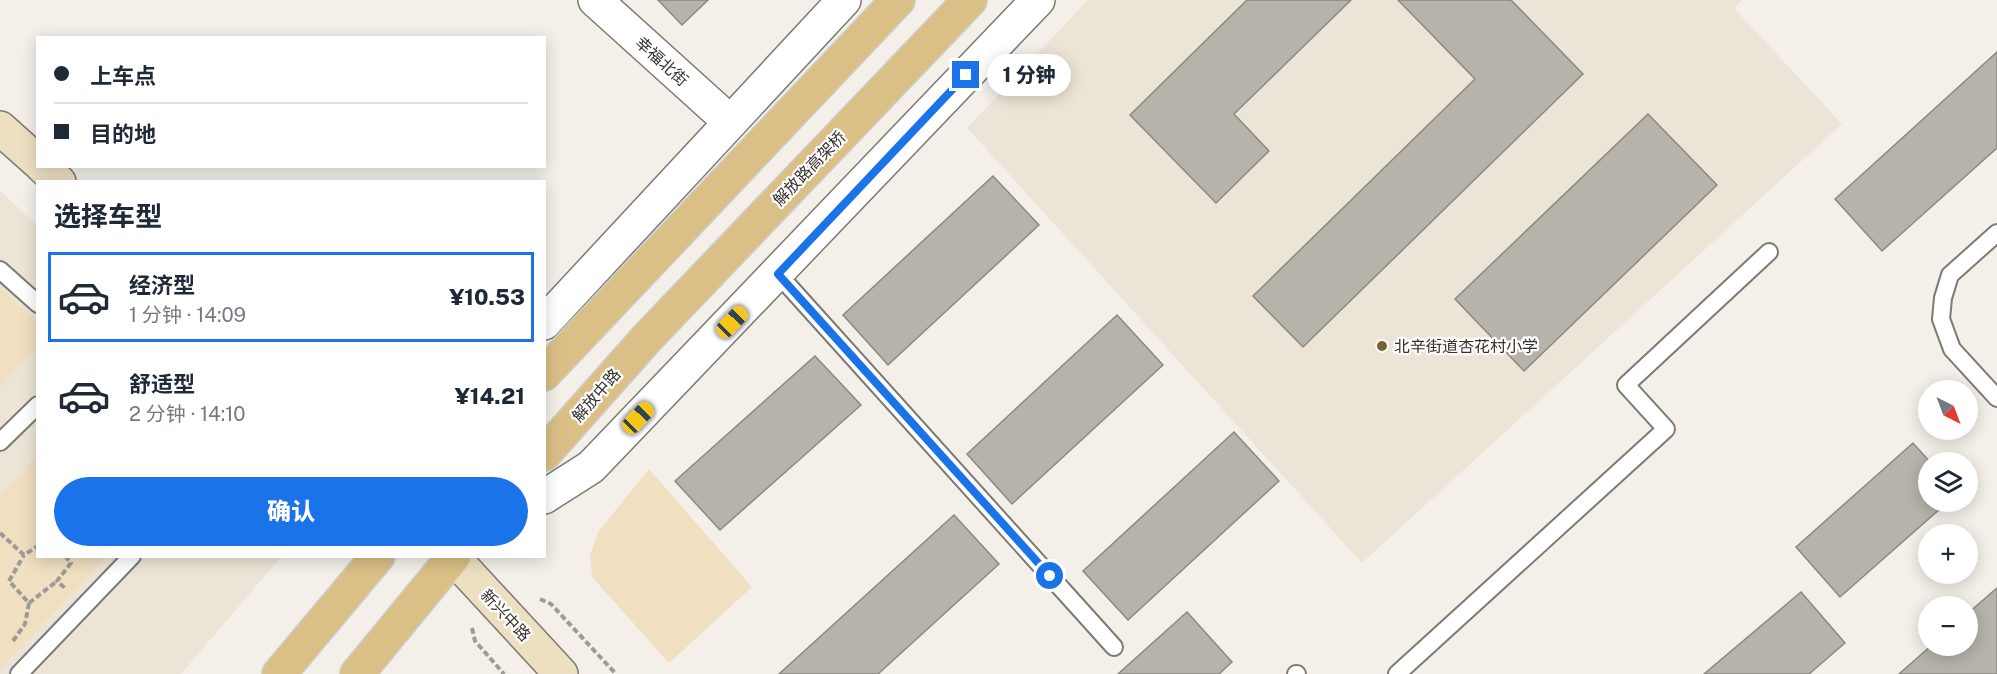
<!DOCTYPE html>
<html lang="zh">
<head>
<meta charset="utf-8">
<style>
  body { margin:0; font-family:"Public Sans","Noto Sans SC",sans-serif; background:#f6f6f7; color:#1f2937; height:100vh; display:flex; flex-direction:column; font-size:22px; white-space:nowrap }
  * { box-sizing:border-box; margin:0 }
  p { font-size:20px; color:#747a83 }
  .icon { flex:none; width:33px; height:33px; fill:none; stroke:currentColor; stroke-width:2; stroke-linecap:round; stroke-linejoin:round }
  .map { position:relative; flex:1; overflow:hidden }
  .details { position:absolute; left:36px; top:180px; width:510px; height:378px; display:flex; flex-direction:column; background:#fff; border-radius:0px; box-shadow:0 3px 15px #0003 }
  .details>* { flex:none }
  .banner { position:absolute; left:36px; top:36px; width:510px; height:132px; border-radius:0px; box-shadow:0 3px 15px #0003; display:grid; align-content:center; height:132px; padding:0 18px; background:#fff }
  .needle { width:39px; rotate:138deg }
  .fabs { position:absolute; left:1918px; top:380px; display:grid; gap:12px }
  .fabs a { display:grid; place-items:center; width:60px; height:60px; border-radius:50%; background:#fff; box-shadow:0 3px 15px #0003; font-size:30px }
  .end { position:absolute; width:27px; height:27px; margin:-14px; border:8px solid #1a73e8; background:#fff; box-shadow:0 0 0 3px #fff }
  .from { border-radius:50% }
  .bubble { position:absolute; height:42px; border-radius:21px; background:#fff; box-shadow:0 3px 15px #0003; font-size:20px; font-weight:800; line-height:42px; text-align:center }
  .car { position:absolute; width:18px; height:36px; margin:-18px -9px; border-radius:8px; box-shadow:0 0 4px 2px #0007; background:linear-gradient(#f5c518 24%,#345 0 40%,#f5c518 0 76%,#345 0 86%,#f5c518 0) }
  .banner b { display:flex; align-items:center; gap:21px; height:57px; font-size:22px }
  .banner b+b { border-top:2px solid #e0e1e3 }
  .banner i { width:15px; height:15px; background:#1f2937 }
  ul { padding:0; list-style:none }
  li { display:flex; align-items:center; gap:18px; height:90px; margin:0 12px 9px; padding:0 6px; border:3px solid transparent; border-radius:0px }
  li div { flex:1 }
  li b { display:block; font-size:22px }
  li em { font-style:normal; font-weight:800 }
  li.on { border-color:#1a73e8 }
  li>.icon { width:54px; height:54px; stroke-width:1.5 }
  h2 { padding:0 18px; font-size:27px; line-height:72px }
  .action { display:flex; gap:12px; margin-top:auto; padding:12px 18px }
  .action a { flex:1; height:69px; border-radius:36px; background:#1a73e8; color:#fff; font-size:24px; font-weight:800; line-height:69px; text-align:center }
  .map>svg:first-child { display:block }
</style>
</head>
<body>
<div class="map">
<svg width="1997" height="674" viewBox="0 0 1997 674">
  <rect width="100%" height="100%" fill="#f4f0e9"/>
  <path fill="#ece5d7" d="M1088,0h654l-8,8 108,116 -480,439 -395,-435z
    M0,190l37,36 1,330 243,1 -100,117h-181z"/>
  <path fill="#f0dfc0" d="M0,287l38,36 -1,24 -37,41z
    M37,455l1,101 69,1 -107,112v-174z
    M649,469l103,118 -83,76 -77,-86 -2,-21 8,-24z"/>
  <path fill="#b6b3ab" stroke="#8c8982" stroke-width="1.5" d="M658,0h50l-26,25z
    M1247,0h104l-117,114 35,37 -53,52 -86,-88z
    M1398,0h113l72,74 -280,273 -50,-51 222,-217z
    M1997,52v96l-115,103 -47,-52z
    M1648,114l69,71 -193,186 -69,-72z
    M993,176l46,49 -151,140 -45,-50z
    M1117,315l46,50 -151,139 -45,-50z
    M815,356l46,49 -141,125 -45,-49z
    M1234,432l45,49 -151,139 -45,-49z
    M1913,443l17,19 -1,39h20l-109,96 -44,-50z
    M954,515l45,49 -121,110h-99z
    M1997,588v86h-98l33,-29h36v-32z
    M1801,592l44,51 -36,31h-105z
    M1187,612l45,50 -13,12h-101z"/>
  <g fill="none" stroke-linecap="round" stroke-linejoin="round">
    <g stroke="#7d7a73" stroke-width="20">
      <path id="service" d="M1997,233l-47,42 -7,23 -2,21 11,30 45,49
        M0,270l38,34
        M778,274l336,373
        M0,442l38,-37
        M19,674l113,-118
        M1296,674h1
        M1397,674l269,-245 -40,-44 143,-133"/>
    </g>
    <g stroke="#7d7a73" stroke-width="36">
      <path id="minor" d="M595,0l134,121"/>
    </g>
    <g stroke="#7d7a73" stroke-width="36">
      <path id="tertiary" d="M544,323l300,-323
        M544,497l47,-30 447,-467"/>
    </g>
    <g stroke="#7d7a73" stroke-width="36">
      <path id="secondary" d="M0,128l38,34
        M42,166l17,16
        M452,556l109,118"/>
    </g>
    <g stroke="#cececd" stroke-width="36">
      <path id="primary" d="M544,374l354,-374
        M544,454l104,-117 322,-337
        M279,674l99,-118
        M357,674l97,-118"/>
    </g>
    <path stroke="#9e9b96" stroke-width="4" stroke-dasharray="6 3" stroke-linecap="butt" d="M0,533l24,22 14,-9
      M65,556l6,7 -14,18 9,8
      M540,599l11,5 65,70
      M29,603l28,-22
      M472,628l3,13 29,33
      M13,641l12,-17 4,-21 -20,-22 15,-26"/>
    <use href="#service" stroke="#fff" stroke-width="16"/>
    <use href="#minor" stroke="#fff" stroke-width="33"/>
    <use href="#tertiary" stroke="#fff" stroke-width="33"/>
    <use href="#secondary" stroke="#ecdfc2" stroke-width="33"/>
    <use href="#primary" stroke="#dabf86" stroke-width="33"/>
  </g>
  <g fill="none" stroke-linecap="round" stroke-linejoin="round">
    <path stroke="#1a73e8" stroke-width="8" d="M966,75l-188,199 272,302"/>
  </g>
  <circle fill="#796232" stroke="#fffefc" stroke-width="2" cx="1382" cy="346" r="6"/>
  <g text-anchor="middle" stroke-width="4.5" stroke-linejoin="round" paint-order="stroke">
    <g font-size="16" fill="#34322f" stroke="#fffefc">
      <text transform="translate(662 61) rotate(42)" y="6">幸福北街</text>
      <text transform="translate(809 168) rotate(-46)" y="6">解放路高架桥</text>
      <text transform="translate(596 395) rotate(-49)" y="6">解放中路</text>
      <text transform="translate(506 615) rotate(47)" y="6">新兴中路</text>
    </g>
    <g font-size="16" fill="#34322f" stroke="#fffefc" text-anchor="start">
      <text x="1394" y="352">北辛街道杏花村小学</text>
    </g>
  </g>
</svg>
<div class="fabs">
<a><svg class="needle" viewBox="-14 -14 28 28"><path d="M0-13l5 13h-10z" fill="#e53935"/><path d="M0 13l5-13h-10z" fill="#747a83"/></svg></a>
<a><svg class="icon" aria-label="layers" viewBox="0 0 24 24"><path d="M12 4l9 5-9 5-9-5zM3 14l9 5 9-5"/></svg></a>
<a>+</a>
<a>−</a>
</div>
<i class="end from" style="left:1050px;top:576px"></i>
<i class="end" style="left:966px;top:75px"></i>
<div class="bubble" style="left:987px;top:54px;width:84px">1 分钟</div>
<i class="car" style="left:732px;top:322px;rotate:44deg"></i>
<i class="car" style="left:638px;top:418px;rotate:44deg"></i>
<div class="banner">
<b><i class="from"></i>上车点</b>
<b><i></i>目的地</b>
</div>
<section class="details">
<h2>选择车型</h2>
<ul>
<li class="on"><svg class="icon" aria-label="car" viewBox="0 0 24 24"><path d="M5 17H2v-5l4-1 3-4h7l3 4 3 1v5h-3M9 17h6M6 11h13"/><circle cx="7" cy="17" r="2"/><circle cx="17" cy="17" r="2"/></svg><div><b>经济型</b><p>1 分钟 · 14:09</p></div><em>¥10.53</em></li>
<li><svg class="icon" aria-label="car" viewBox="0 0 24 24"><path d="M5 17H2v-5l4-1 3-4h7l3 4 3 1v5h-3M9 17h6M6 11h13"/><circle cx="7" cy="17" r="2"/><circle cx="17" cy="17" r="2"/></svg><div><b>舒适型</b><p>2 分钟 · 14:10</p></div><em>¥14.21</em></li>
</ul>
<div class="action"><a>确认</a></div>
</section>
</div>
</body>
</html>
